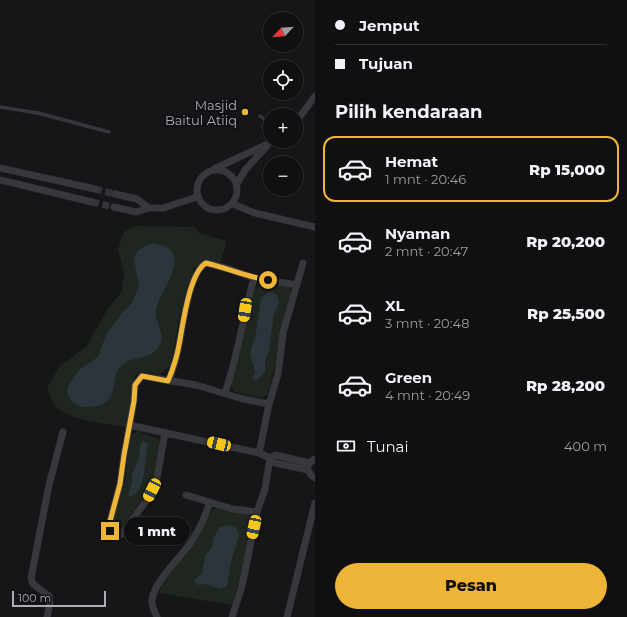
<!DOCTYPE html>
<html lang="id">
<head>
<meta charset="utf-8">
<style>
  body { margin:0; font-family:Montserrat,sans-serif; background:#1e1e20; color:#f1f3f6; height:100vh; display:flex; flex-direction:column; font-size:15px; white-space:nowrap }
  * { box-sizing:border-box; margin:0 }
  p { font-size:13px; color:#9c9d9f }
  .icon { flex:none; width:22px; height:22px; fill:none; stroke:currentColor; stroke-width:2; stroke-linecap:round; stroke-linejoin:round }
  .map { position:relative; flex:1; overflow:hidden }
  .sheet { display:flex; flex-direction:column; background:#101012; width:312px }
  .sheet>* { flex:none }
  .top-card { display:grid; align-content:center; height:88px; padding:0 20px; background:#101012 }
  .needle { width:26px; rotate:244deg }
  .tools { position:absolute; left:263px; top:12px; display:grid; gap:8px }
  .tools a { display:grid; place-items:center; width:40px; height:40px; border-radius:50%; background:#101012; box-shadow:0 1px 3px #0004,0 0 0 1px #303032; font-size:20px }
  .scale { position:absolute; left:12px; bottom:10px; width:94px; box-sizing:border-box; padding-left:4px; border:2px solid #a8adb8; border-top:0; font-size:11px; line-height:14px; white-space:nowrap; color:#a8adb8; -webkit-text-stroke:3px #111113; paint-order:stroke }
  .end { position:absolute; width:18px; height:18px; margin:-9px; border:5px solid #efb538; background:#111; box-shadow:0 0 0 2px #111 }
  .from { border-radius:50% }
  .bubble { position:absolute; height:28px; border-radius:14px; background:#101012; box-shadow:0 1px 3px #0004,0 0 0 1px #303032; font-size:13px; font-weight:800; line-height:28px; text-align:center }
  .car { position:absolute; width:12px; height:24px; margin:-12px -6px; border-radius:5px; box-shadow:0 0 3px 1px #0007; background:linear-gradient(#f5c518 24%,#345 0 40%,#f5c518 0 76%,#345 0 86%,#f5c518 0) }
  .top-card b { display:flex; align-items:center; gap:14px; height:38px; font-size:15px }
  .top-card b+b { border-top:1px solid #303032 }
  .top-card i { width:10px; height:10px; background:#f1f3f6 }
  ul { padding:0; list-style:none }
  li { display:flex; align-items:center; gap:12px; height:66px; margin:0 8px 6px; padding:0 12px; border:2px solid transparent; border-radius:12px }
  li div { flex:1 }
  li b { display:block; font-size:15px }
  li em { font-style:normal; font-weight:800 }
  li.on { border-color:#efb538 }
  li>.icon { width:36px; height:36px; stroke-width:1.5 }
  h2 { padding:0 20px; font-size:18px; line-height:48px }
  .pay { display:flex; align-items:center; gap:10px; height:44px; padding:0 20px; font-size:15px }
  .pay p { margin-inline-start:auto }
  .action { display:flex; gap:8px; margin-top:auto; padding:8px 20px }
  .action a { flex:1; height:46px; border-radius:24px; background:#efb538; color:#111; font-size:16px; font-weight:800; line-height:46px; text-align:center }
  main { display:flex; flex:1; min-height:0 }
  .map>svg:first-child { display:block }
</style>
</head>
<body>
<main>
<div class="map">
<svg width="315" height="617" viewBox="0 0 315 617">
  <rect width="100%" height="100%" fill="#161618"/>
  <path fill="#1e261f" d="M135,226l60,1 4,6 28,8 -7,22 -16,-2 -10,7 -11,33 -13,65 -11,8 -17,-2 -7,3 -9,52c-17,-3 -54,-6 -67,-18 -7,-6 -9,-13 -12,-22l13,-21 27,-20 20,-36 15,-19 2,-18 -6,-24 6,-17z
    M262,283l27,4 3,6 -24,101 -5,4 -28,-6 -4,-7 24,-97z
    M137,431l22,8 1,3 -8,43 -31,44h-3l-5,-3v-4l12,-41 5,-45z
    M216,508l32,6 4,6 -11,57 -9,28 -74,-12c11,-24 32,-42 45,-66 4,-7 5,-16 13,-19z"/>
  <path fill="#2c353c" d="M154,243c43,8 6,45 2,67 -2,13 12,24 2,38 -9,12 -24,8 -35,16 -15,12 -2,39 -27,42 -6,1 -13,2 -18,-1 -8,-3 -10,-9 -11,-17l12,-18 19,-13 8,-22 16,-22 10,-10 7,-17 -5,-26 3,-9 8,-5z
    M272,292l5,3 2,8 -5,11 -5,36 -4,12v10l-8,8h-2l-3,-3 3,-5 -5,-19 6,-20 5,-35 6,-5z
    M143,441l5,3c-4,15 -1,47 -18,53l-2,-1 4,-15v-7l7,-16 1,-13z
    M226,525l9,2 3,4 1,5 -8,26 -4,24 -6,3 -16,-5 -8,1 -3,-4 8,-8 3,-17 7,-9 2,-10 6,-10z"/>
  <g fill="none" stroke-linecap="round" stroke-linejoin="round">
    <path stroke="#333438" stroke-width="7" stroke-dasharray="7 3.5" stroke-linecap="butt" d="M95,189l20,5
      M92,202l22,5"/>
    <path stroke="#37383d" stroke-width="3.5" d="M0,107l38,6 71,19
      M260,116l10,8"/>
    <path stroke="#37383d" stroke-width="7" d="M296,122l19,-26
      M0,168l95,21
      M214,169l60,-28
      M197 190a20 20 0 1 1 40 0a20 20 0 1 1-40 0Z
      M0,180l92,22
      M237,184l8,-14 22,-24
      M115,194l22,5 12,9
      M233,204l22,9 60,14
      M114,207l22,5 13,-4h14l34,-11
      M169,381c4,-12 8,-24 10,-36 4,-19 10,-73 27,-82l23,6 25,9 43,7
      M225,393c13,-38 18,-76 29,-115
      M129,425l130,28 11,5 5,5 33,7
      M165,433l-9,50 -7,14 -25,34 -4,4 -6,-1 -4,-3 -1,-6 11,-41 4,-29 10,-54 1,-16 7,-9 54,9 47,14 26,5
      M259,453l10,-49 9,-30 5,-41 20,-70
      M270,458l6,-3 33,8
      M315,459l-6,4c-3,7 0,11 6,15
      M186,495l47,14 24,3
      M47,617l3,-14 -1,-7 -16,-12 -2,-6 18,-93 14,-53
      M157,617c-2,-5 -6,-12 -5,-17 2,-18 26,-40 36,-54 10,-13 17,-29 22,-44
      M232,617l10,-31 15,-74 8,-23 5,-31
      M287,617l28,-114"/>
  </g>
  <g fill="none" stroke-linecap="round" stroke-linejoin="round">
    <path stroke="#efb538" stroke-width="5" d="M110,531l-1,-6 11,-41 4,-29 10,-54 1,-16 7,-9 26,5c5,-12 9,-24 11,-36 4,-20 10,-72 27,-82 21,5 41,14 62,17"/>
  </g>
  <circle fill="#efb538" stroke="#111113" stroke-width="1.5" cx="245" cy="112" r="4"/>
  <g text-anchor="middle" stroke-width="4" stroke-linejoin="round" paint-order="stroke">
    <g font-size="13" fill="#a8adb8" stroke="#111113" text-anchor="end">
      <text x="237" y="110">Masjid<tspan x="237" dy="15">Baitul Atiiq</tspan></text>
    </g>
  </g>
</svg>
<div class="tools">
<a><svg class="needle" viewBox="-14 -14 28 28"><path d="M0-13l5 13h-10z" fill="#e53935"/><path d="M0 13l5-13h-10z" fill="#9c9d9f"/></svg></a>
<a><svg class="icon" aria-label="locate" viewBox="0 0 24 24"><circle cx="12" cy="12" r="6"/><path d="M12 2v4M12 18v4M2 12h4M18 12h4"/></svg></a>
<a>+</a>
<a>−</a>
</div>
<div class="scale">100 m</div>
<i class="end from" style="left:268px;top:280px"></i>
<i class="end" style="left:110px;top:531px"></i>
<div class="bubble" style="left:124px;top:517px;width:66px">1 mnt</div>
<i class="car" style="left:245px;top:310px;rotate:189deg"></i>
<i class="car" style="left:219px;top:444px;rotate:283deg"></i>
<i class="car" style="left:152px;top:490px;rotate:207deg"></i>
<i class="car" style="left:254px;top:527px;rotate:192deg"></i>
</div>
<section class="sheet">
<div class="top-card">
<b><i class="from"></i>Jemput</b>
<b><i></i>Tujuan</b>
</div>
<h2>Pilih kendaraan</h2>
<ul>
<li class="on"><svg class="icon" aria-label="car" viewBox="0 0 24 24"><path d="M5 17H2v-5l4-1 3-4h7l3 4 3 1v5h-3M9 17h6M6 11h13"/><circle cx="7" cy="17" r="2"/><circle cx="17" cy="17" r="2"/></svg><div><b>Hemat</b><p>1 mnt · 20:46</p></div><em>Rp 15,000</em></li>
<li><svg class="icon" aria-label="car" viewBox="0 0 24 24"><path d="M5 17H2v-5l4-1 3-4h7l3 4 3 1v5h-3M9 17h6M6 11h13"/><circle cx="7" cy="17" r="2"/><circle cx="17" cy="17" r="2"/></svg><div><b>Nyaman</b><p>2 mnt · 20:47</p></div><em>Rp 20,200</em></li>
<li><svg class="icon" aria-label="car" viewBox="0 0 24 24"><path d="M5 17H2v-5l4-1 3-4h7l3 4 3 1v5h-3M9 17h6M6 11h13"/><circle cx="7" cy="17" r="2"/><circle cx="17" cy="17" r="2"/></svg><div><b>XL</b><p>3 mnt · 20:48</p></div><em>Rp 25,500</em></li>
<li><svg class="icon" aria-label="car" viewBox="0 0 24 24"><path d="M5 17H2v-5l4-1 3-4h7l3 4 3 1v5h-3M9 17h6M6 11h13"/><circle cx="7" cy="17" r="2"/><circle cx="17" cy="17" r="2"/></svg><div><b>Green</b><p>4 mnt · 20:49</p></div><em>Rp 28,200</em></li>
</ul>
<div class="pay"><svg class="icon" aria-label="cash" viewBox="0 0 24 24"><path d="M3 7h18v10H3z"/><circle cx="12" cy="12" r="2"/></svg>Tunai<p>400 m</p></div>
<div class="action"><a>Pesan</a></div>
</section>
</main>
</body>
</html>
